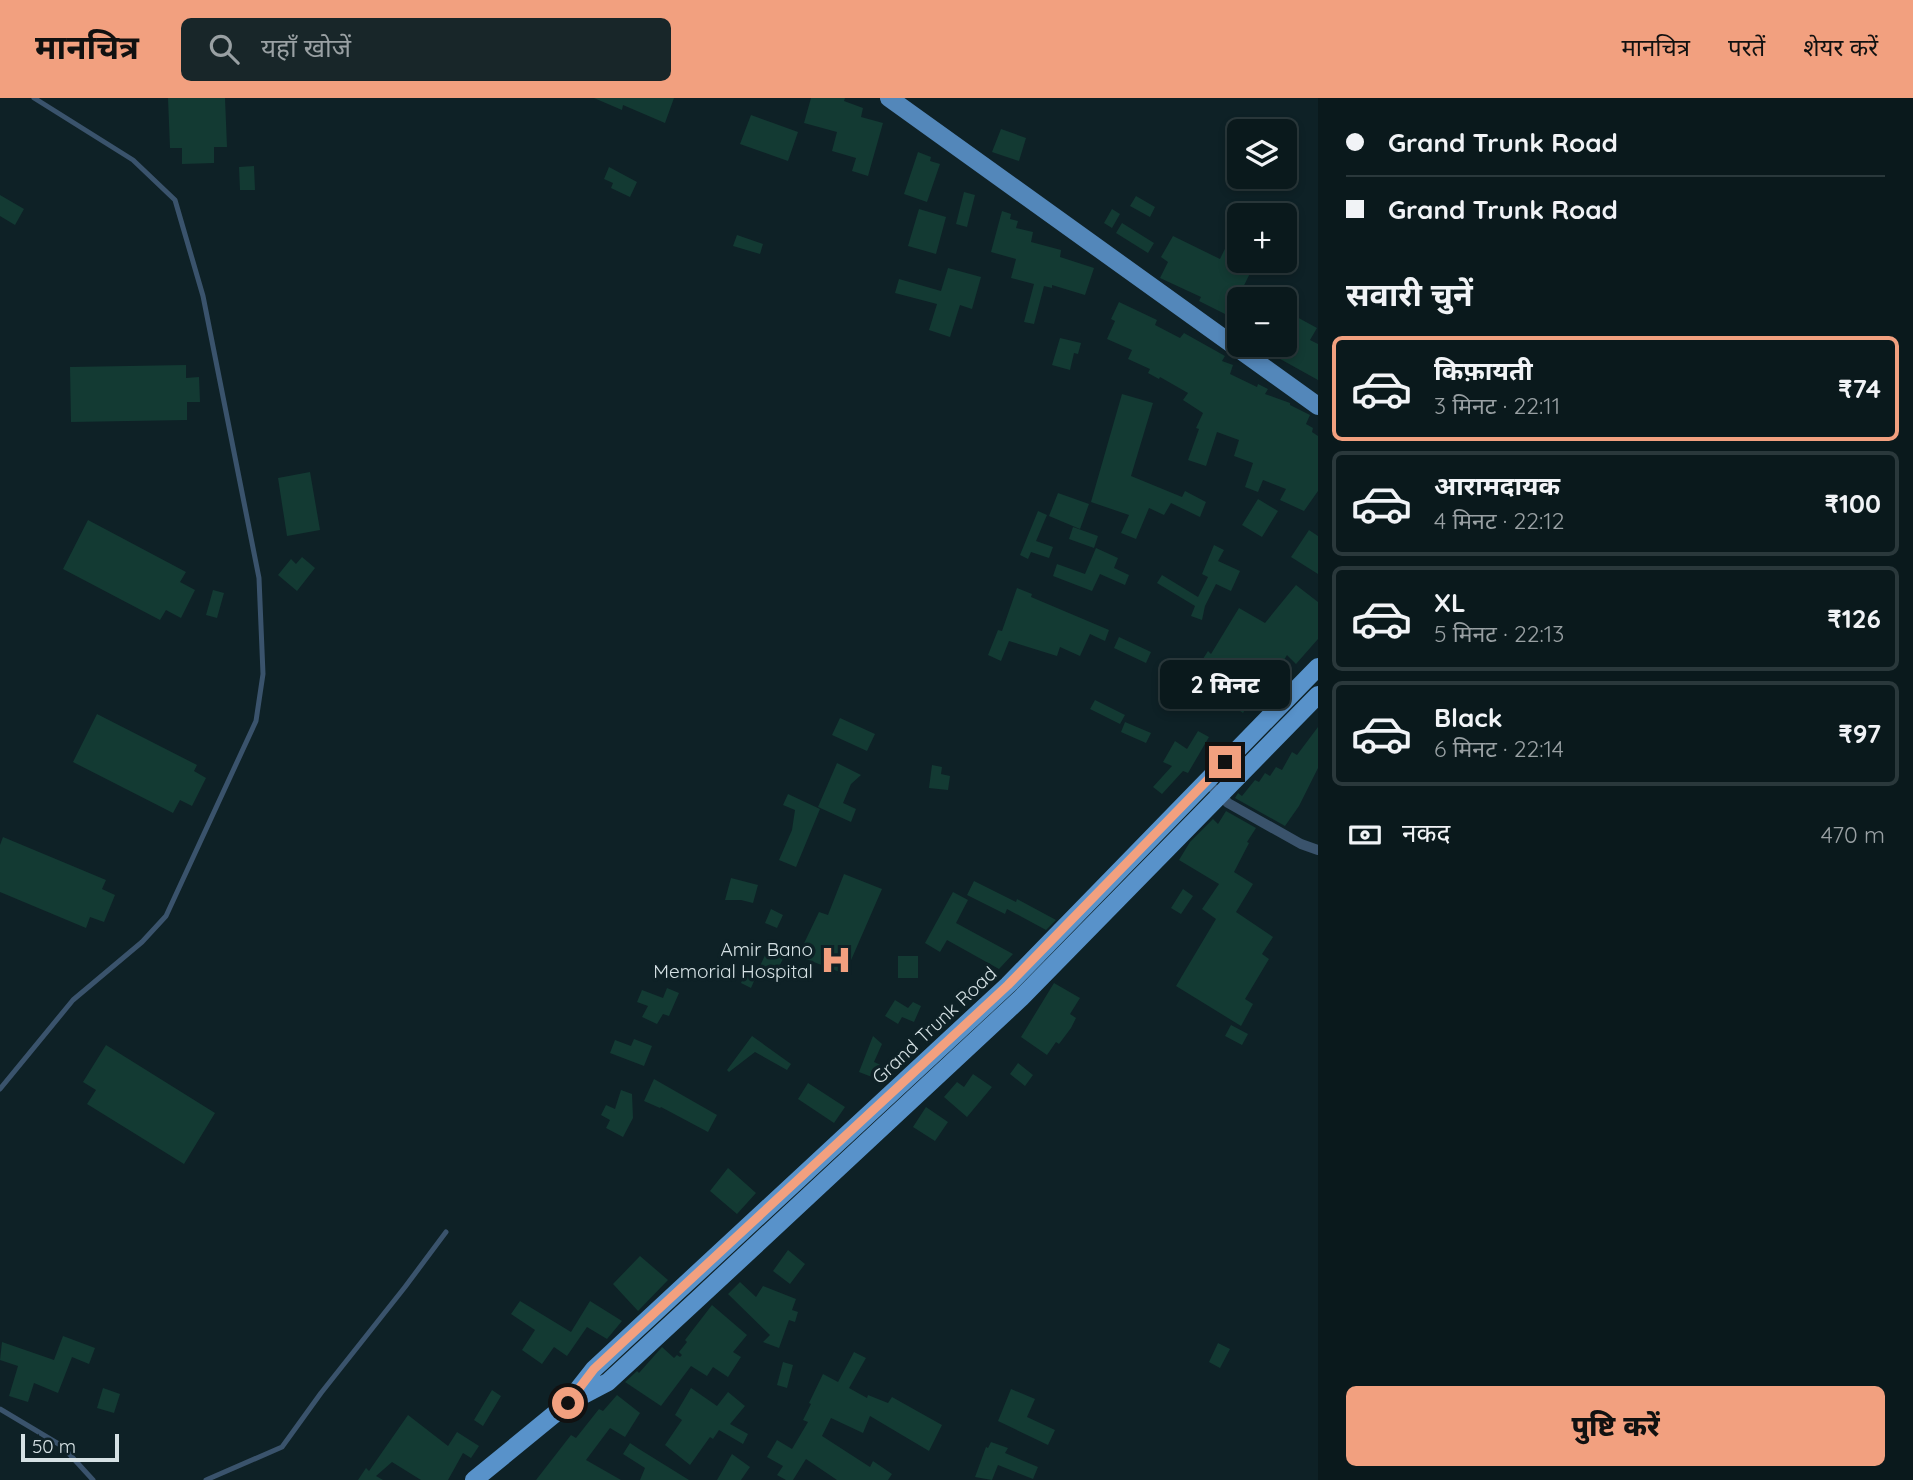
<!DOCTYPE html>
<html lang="hi">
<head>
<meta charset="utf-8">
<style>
  body { margin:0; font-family:Quicksand,"Noto Sans Devanagari",sans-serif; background:#182629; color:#f1f3f6; height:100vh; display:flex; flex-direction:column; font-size:26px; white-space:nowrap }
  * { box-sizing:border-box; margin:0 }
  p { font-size:23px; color:#99a0a3 }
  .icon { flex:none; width:38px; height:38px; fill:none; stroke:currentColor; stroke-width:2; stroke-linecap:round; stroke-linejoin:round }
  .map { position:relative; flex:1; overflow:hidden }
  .details { display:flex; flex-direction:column; background:#0a191c; width:595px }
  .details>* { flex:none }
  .top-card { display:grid; align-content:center; height:154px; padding:0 28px; background:#0a191c }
  .buttons { position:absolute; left:1227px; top:21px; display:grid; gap:14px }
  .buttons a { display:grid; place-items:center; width:70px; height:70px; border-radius:10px; background:#0a191c; box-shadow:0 4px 10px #0003,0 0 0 2px #2a383b; font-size:35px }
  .scale { position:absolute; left:21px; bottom:18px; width:98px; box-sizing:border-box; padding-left:7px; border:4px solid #d5e1e4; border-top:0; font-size:19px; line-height:24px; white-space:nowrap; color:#d5e1e4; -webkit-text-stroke:5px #0e2126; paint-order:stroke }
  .end { position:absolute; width:32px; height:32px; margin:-16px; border:9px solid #f2a07f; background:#111; box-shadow:0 0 0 4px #111 }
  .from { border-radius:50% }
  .bubble { position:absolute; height:49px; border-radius:10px; background:#0a191c; box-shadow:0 4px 10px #0003,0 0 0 2px #2a383b; font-size:23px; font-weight:800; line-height:49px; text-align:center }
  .top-card b { display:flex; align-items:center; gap:24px; height:66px; font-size:26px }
  .top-card b+b { border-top:2px solid #2a383b }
  .top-card i { width:18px; height:18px; background:#f1f3f6 }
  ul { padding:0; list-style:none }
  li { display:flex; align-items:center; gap:21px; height:105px; margin:0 14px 10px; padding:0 14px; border:4px solid #2a383b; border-radius:10px }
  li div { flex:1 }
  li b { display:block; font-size:26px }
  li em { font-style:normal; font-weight:800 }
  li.current { border-color:#f2a07f }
  li>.icon { width:63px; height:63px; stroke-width:1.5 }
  h2 { padding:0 28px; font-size:32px; line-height:84px }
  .pay { display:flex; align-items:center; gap:18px; height:77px; padding:0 28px; font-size:26px }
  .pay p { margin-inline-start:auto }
  .primary-button { display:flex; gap:14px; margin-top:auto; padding:14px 28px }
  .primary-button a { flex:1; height:80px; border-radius:10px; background:#f2a07f; color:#111; font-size:28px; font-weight:800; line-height:80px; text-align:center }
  header { display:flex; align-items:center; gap:42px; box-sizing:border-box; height:98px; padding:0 35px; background:#f2a07f; color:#111 }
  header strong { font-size:33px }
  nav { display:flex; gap:38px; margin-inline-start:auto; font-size:24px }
  .search { width:490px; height:63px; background:#182629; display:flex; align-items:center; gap:18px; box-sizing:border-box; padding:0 24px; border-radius:10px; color:#99a0a3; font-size:26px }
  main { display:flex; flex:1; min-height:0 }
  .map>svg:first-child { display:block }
</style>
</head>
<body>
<header>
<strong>मानचित्र</strong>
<div class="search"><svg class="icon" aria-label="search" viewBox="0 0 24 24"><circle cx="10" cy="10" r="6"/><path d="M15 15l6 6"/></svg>यहाँ खोजें</div>
<nav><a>मानचित्र</a><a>परतें</a><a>शेयर करें</a></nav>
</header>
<main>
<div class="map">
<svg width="1318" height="1382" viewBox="0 0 1318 1382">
  <rect width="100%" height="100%" fill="#0e2126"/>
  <path fill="#133a33" d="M168,0h57l2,49h-13v16l-32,1v-16h-12z
    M594,0h80l-9,25 -42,-18 -1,5z
    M811,0h34l-1,3 19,7 -2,9 22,6 -15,53 -16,-5 4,-13 -24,-7 5,-19 -33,-9z
    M751,17l47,17 -10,29 -48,-17z
    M1001,31l25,9 -7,23 -27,-9z
    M918,54l13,5 -1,4 10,3 -13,38 -23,-8z
    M254,68l1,24h-15l-1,-23z
    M609,69l28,15 -7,15 -19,-9 2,-5 -9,-4z
    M964,94l11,3 -8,32 -11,-3z
    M0,97l24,14 -9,16 -15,-9z
    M1136,98l19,11 -5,10 -20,-11z
    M919,111l27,8 -10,37 -28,-8z
    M1112,111l8,5 -8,14 -8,-5z
    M1002,113l9,3 -1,5 8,2 -2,7 17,4 -2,10 30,8 -1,7 34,11 -9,27 -33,-10v3l-8,-2 -10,38 -10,-2 10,-38 -23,-6 5,-19 -25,-7z
    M1239,122v41h17l-27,55 -30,-15 2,-4 -41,-19 8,-16 -7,-5 12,-21 47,23z
    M1122,125l32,20 -6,10 -32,-20z
    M737,137l26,9 -3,10 -27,-8z
    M948,170l33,9 -9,32 -12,-4 -10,32 -21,-7 8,-26 -42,-11 4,-14 42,12z
    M1119,204l38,18 -2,5 25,13 4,-5 41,23 -3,5 11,4 -3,9 27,13 1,-3 10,5 -3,5 25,9v2l20,10 -4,9 7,4 -1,4 6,4v55l-14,20 -24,-11 6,-11 -23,-9 -5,12 -13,-5 8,-24 -19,-7 5,-16 -22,-8 -11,34 -18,-6 11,-31 -3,-1 7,-15 -20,-13 5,-7 -28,-16 -1,2 -11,-6 2,-4 -22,-10 4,-9 -25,-11 8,-18 -4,-2z
    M1284,217l9,5 2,-4 22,12 -7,12 8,4v36l-45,-25 1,-1 -15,-9h25z
    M1060,240l21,5 -3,11 -4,-1 -4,17 -18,-5z
    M186,267v13l13,-1 1,25h-13v18l-116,2 -1,-55z
    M1122,296l31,9 -22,73 51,21 3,-6 21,11 -6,15 -29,-14 -7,12 -15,-7 -13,31 -15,-6 8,-18 -38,-13z
    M310,374l10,58 -33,6 -9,-58z
    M1058,395l31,11 -9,25 -31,-13z
    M1258,401l20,12 -16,26 -20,-12z
    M1038,413l9,4 -11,26 17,6 -4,11 -18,-6 -3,7 -8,-4z
    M88,422l98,52 -6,10 15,8 -14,28 -15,-8 -6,10 -97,-51z
    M1073,429l25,9 -4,12 -25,-9z
    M1309,432l9,6v38l-27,-17z
    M1214,447l10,5 -6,11 22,10 -9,20 -15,-7 -11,22 -3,14 -11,-4 4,-10 -38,-23 5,-8 36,22 10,-20 -6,-3z
    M1096,450l22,10 -4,10 15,7 -4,10 -25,-11 -8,17 -39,-15 4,-12 28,10z
    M302,459l13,11 -18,23 -19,-16 13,-16 5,5z
    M1296,487l22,17v37l-22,25 -9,-9 -23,38 -2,-1 -4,8 -5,-3 -10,16 -36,-25 -2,4 -16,-11 19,-30 3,3 28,-46 26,15z
    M1017,490l15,6 -1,3 78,33 -4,11 -15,-7 -10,22 -20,-9 -3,9 -48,-15 -8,20 -13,-6 10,-25 4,1z
    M213,492l11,3 -7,25 -11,-3z
    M1119,539l32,15 -5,11 -32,-15z
    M1095,602l30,15 -5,9 -30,-15z
    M97,616l100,51 -3,6 12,7 -14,28 -12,-6 -7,13 -100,-51z
    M840,620l35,16 -8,17 -35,-16z
    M1125,624l26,11 -5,10 -25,-11z
    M1318,629v41l-19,38 -14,20 -50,-28 3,-5 4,3 13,-16 4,2 6,-9 5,3 6,-9 6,3 10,-18 5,3z
    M1198,633l11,6 -21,36 -5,-2 -21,23 -9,-7 19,-21 -9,-4 12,-21 12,8z
    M837,665l24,12 -10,9 -8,19 13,6 -5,13 -33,-15z
    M932,667l10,2 -1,7 9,2 -2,14 -19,-2z
    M788,696l32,15 -24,58 -17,-7 13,-30 3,-20 -12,-5z
    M1226,713l30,17 -9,14 2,1 -15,29 19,12 -17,28 37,25 -11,17 7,5 -24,40 8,5 -12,22 -65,-40 40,-67 -14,-10 17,-25 -40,-24 11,-18 23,-23 5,5z
    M3,739l103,43 -4,9 13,6 -11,27 -14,-5 -4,11 -86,-36v-47z
    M844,776l38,15 -37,85 -47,-18 21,-44 9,3z
    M731,780l27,7 -5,18 -12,-3h-16z
    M974,783l42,21 1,-3 39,21 -10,10 -39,-21 -2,5 -38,-19z
    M1183,791l10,7 -12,18 -10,-6z
    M953,794l15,8 -12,23 57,31 -14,15 -52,-29 -7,12 -15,-9z
    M771,811l12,6 -6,13 -12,-5z
    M767,853l16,8 -8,15 -15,-8z
    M898,858h20v22h-20z
    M748,869l10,5 -7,16 -10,-5z
    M1054,885l26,15 -10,16 6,4 -5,10 -12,16 -3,-2 -9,13 -26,-18z
    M667,890l12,5 -10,23 -6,-2 -6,10 -15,-7 6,-11 -11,-4 5,-12 21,8z
    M895,902l13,8 5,-6 8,4 -7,16 -12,-5 -4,7 -13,-8z
    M1231,927l17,9 -6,11 -17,-9z
    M752,938l39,28 -4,6 -32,-18 -26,20 -2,-2z
    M873,938l9,8 -8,18 9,4 -11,11 -13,-5z
    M634,941l18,7 -8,20 -34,-13 5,-13 16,6z
    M106,947l109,68 -31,51 -97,-60 9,-14 -13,-8z
    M1018,965l15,12 -8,11 -15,-12z
    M973,976l19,13 -25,30 -23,-20 13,-15 7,5z
    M654,981l63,36 -9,17 -47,-25 -1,1 -16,-7z
    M808,985l37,24 -11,16 -36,-24z
    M621,992l11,4 1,24 -10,19 -17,-9 4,-8 -9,-5 5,-10 9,4z
    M926,1009l22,15 -13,19 -22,-14z
    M728,1070l28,25 -19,21 -27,-23z
    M788,1152l17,14 -15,20 -17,-13z
    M640,1158l28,24 -30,31 -25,-27z
    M740,1184l16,15 7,-11 33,13 -4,11 6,2 -3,10 -6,-2 -10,28 -16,-6 7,-7 -42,-41z
    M520,1203l51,31 19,-31 32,20 -15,18 -20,-12 -20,29 -13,-9 -12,17 -20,-14 13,-20 -24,-16z
    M712,1207l35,30 -14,17 8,5 -13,20 -15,-10 -6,9 -16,-10 -30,40 -36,-24 12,-11 2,2 23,-26 12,11 3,-3 3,2 2,-2 -3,-3 8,-10 -2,-2z
    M63,1238l32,12 -6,16 -17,-7 -14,36 -24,-10 -6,19 -19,-6 9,-30 -18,-6 2,-18 52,18z
    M1218,1245l12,6 -10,19 -11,-6z
    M854,1254l12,6 -17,30 18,10 1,-3 20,8 4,-6 50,28 -13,26 -59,-35 -7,17 -32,-15 -9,18 48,31 3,-6 19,13 -4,6h-51l-31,-21 -13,21h-7l-9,-5 6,-9 -16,-9 10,-17 15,9 16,-27 -5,-2 8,-16 -2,-1 14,-29 15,8z
    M783,1264l10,3 -6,23 -10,-3z
    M103,1290l17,6 -6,19 -17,-5z
    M691,1290l26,18 11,-14 17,14 -15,18 18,10 -5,10 -24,-14 -6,9 -3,-2 -20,28 -25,-20 17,-25 -7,-5z
    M1011,1291l24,10 -8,18 28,13 -7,15 -50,-24z
    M492,1292l9,6 -18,30 -9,-6z
    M617,1297l23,18 -15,24 -15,-9 -24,32 35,20h-85l35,-45 5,3 23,-29 4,2z
    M408,1317l40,31 9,-14 22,14 -8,12 -8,-5 -15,27h-27l-29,-18 -16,14 7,4h-25l8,-12 3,3z
    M991,1344l17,6 -3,5 33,14 -5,12 -35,-14 -6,15 -17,-3 11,-30 2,1z
    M630,1345l9,6 50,31h-49l5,-12 -22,-14z
    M732,1356l18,13 -9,13h-24z"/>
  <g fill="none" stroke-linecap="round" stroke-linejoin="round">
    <path stroke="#3a536c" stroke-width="5" d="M0,991l73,-89 69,-58 24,-26 90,-195 7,-47 -4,-96 -56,-282 -28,-96 -42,-40 -99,-62
      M0,1311l62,37 31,34
      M206,1382l76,-33 39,-54 84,-106 41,-55"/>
    <path stroke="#3a536c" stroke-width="10" d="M1207,684l21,21 73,41 17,6"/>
    <path stroke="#5387ba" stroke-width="18" d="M889,0l429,308"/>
    <path stroke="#5892ca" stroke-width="18" d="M572,1299l22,-28 414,-384 310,-318
      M474,1382l94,-77 40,-21 93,-86 320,-298 297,-303"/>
  </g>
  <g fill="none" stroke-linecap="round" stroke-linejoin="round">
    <path stroke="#f2a07f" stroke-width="9" d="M568,1305l26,-34 414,-384 217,-223"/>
  </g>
  <defs>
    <g id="hospital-bare" transform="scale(2.415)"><path d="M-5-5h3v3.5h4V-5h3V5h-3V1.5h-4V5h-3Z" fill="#f2a07f" stroke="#0e2126" stroke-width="2.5" paint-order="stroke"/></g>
  </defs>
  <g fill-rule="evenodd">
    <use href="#hospital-bare" x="836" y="862"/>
  </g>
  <g text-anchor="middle" stroke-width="7" stroke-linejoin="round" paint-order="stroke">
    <g font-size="19" fill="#d5e1e4" stroke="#0e2126" text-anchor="end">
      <text x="813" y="858">Amir Bano<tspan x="813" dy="22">Memorial Hospital</tspan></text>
    </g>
    <g font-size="19" fill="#d5e1e4" stroke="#0e2126">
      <text transform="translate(934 927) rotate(-43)" y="7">Grand Trunk Road</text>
    </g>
  </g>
</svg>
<div class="buttons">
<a><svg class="icon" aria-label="layers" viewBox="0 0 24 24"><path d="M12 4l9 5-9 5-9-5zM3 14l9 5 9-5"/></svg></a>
<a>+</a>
<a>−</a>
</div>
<div class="scale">50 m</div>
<i class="end from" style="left:568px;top:1305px"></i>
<i class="end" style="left:1225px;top:664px"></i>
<div class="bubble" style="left:1160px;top:562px;width:130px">2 मिनट</div>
</div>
<section class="details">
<div class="top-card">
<b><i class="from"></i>Grand Trunk Road</b>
<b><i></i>Grand Trunk Road</b>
</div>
<h2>सवारी चुनें</h2>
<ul>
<li class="current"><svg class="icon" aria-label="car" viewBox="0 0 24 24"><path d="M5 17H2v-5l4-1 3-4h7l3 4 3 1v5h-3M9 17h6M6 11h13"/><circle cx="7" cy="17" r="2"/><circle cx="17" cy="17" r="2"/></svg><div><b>किफ़ायती</b><p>3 मिनट · 22:11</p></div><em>₹74</em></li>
<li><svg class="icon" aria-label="car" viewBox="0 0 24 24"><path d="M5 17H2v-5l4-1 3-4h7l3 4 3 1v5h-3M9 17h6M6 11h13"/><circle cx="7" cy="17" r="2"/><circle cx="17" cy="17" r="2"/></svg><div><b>आरामदायक</b><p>4 मिनट · 22:12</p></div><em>₹100</em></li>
<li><svg class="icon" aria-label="car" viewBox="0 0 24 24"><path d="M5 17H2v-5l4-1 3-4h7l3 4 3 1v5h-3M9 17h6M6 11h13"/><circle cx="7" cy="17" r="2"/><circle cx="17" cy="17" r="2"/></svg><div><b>XL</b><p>5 मिनट · 22:13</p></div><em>₹126</em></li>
<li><svg class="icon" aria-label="car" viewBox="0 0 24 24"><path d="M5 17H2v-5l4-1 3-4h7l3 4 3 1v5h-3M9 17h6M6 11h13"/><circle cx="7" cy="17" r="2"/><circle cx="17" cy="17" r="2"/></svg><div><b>Black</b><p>6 मिनट · 22:14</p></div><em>₹97</em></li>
</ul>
<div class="pay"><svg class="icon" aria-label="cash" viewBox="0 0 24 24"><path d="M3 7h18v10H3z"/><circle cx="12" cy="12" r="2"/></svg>नकद<p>470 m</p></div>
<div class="primary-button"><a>पुष्टि करें</a></div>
</section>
</main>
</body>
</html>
